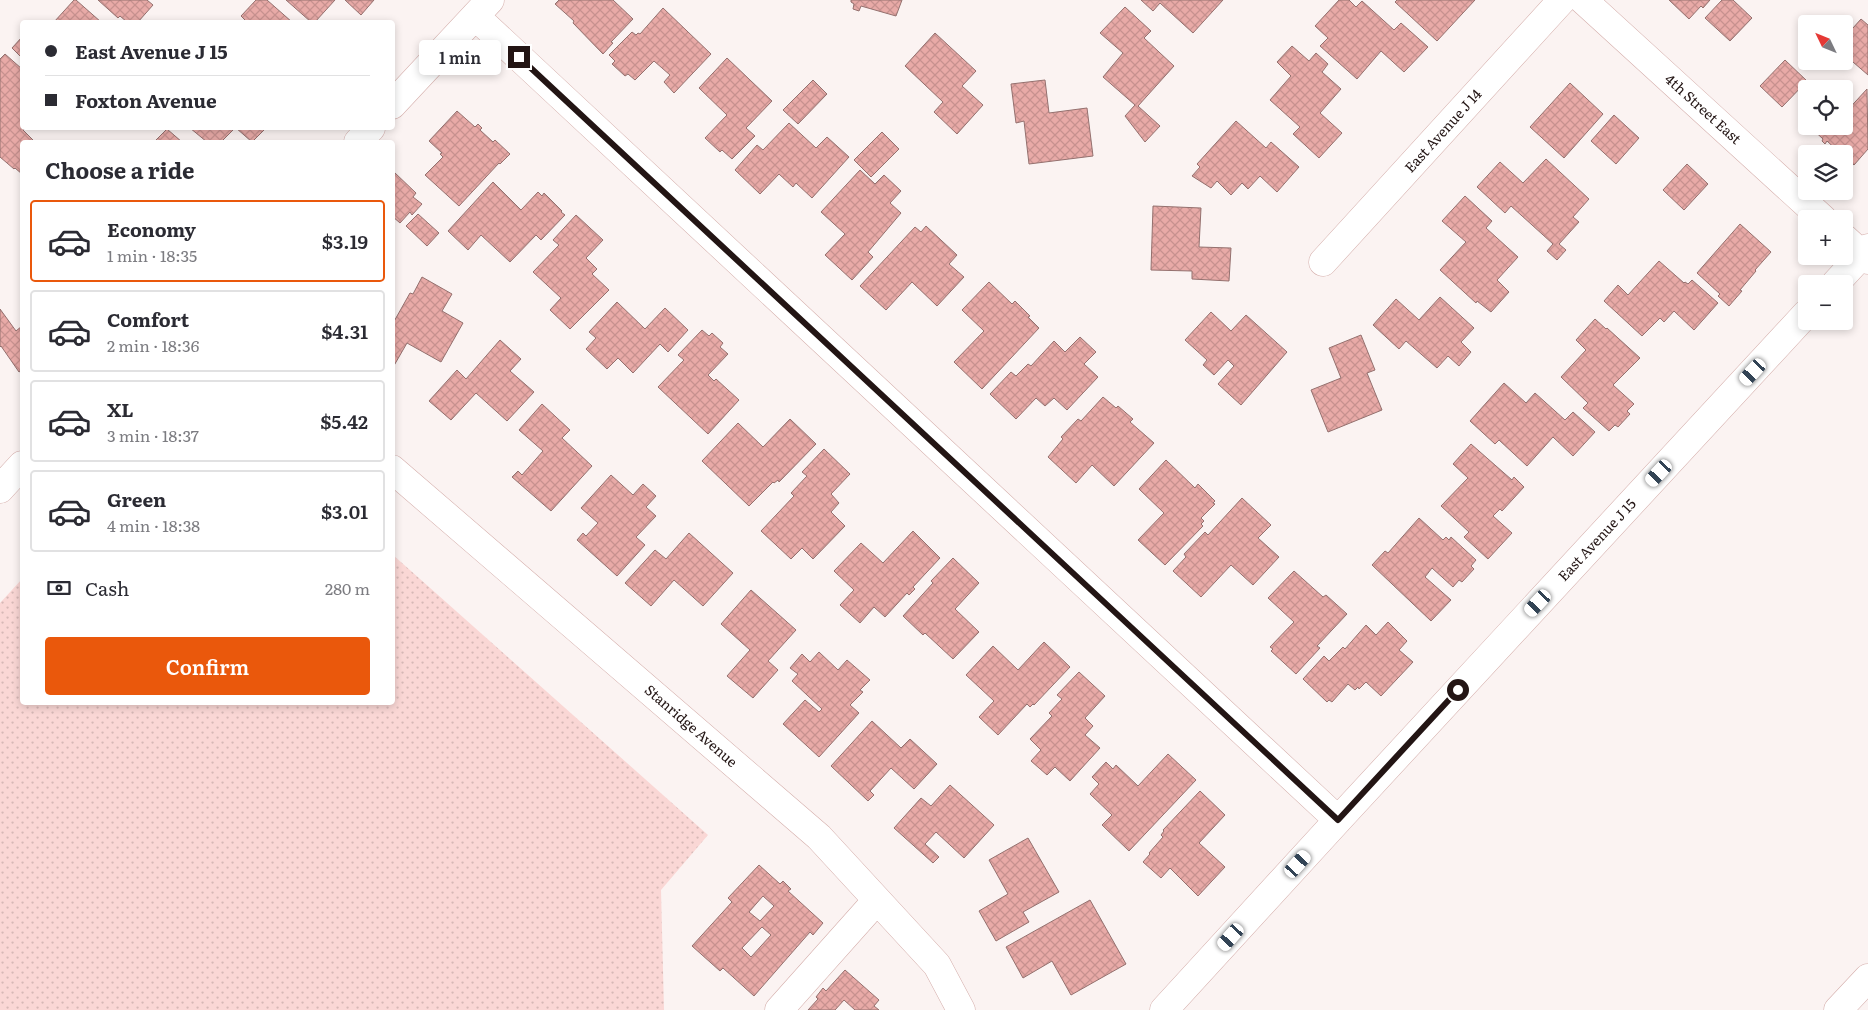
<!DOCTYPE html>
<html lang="en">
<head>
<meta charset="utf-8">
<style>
  body { margin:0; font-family:Literata,serif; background:#f7f7f7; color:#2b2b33; height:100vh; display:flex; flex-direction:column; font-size:19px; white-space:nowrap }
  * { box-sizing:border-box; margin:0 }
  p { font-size:16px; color:#7c7c81 }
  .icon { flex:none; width:28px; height:28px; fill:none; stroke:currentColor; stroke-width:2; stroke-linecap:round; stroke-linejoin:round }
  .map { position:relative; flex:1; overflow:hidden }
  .panel { position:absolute; left:20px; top:140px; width:375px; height:565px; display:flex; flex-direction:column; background:#fff; border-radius:5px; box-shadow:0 2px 8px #0003 }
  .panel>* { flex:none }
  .guide { position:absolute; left:20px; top:20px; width:375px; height:110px; border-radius:5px; box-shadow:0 2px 8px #0003; display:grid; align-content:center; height:110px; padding:0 25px; background:#fff }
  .needle { width:32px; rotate:313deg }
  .tools { position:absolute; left:1798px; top:15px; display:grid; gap:10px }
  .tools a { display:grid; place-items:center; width:55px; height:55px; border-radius:5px; background:#fff; box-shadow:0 2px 8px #0003; font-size:25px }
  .end { position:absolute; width:22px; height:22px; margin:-11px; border:6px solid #231514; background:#fff; box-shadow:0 0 0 2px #fff }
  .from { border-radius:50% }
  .bubble { position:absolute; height:35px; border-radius:5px; background:#fff; box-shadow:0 2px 8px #0003; font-size:16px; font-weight:600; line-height:35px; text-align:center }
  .car { position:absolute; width:15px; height:30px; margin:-15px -8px; border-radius:6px; box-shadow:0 0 4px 1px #0007; background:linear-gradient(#fff 24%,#345 0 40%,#fff 0 76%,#345 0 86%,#fff 0) }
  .guide b { display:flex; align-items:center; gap:18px; height:48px; font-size:19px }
  .guide b+b { border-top:1px solid #e1e1e2 }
  .guide i { width:12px; height:12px; background:#2b2b33 }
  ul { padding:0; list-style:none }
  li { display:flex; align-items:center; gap:15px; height:82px; margin:0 10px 8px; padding:0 15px; border:2px solid #e1e1e2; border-radius:5px }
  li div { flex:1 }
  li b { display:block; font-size:19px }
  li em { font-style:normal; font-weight:600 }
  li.on { border-color:#ea580c }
  li>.icon { width:45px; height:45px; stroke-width:1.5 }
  h2 { padding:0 25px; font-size:22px; line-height:60px }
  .pay { display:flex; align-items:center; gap:12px; height:55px; padding:0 25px; font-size:19px }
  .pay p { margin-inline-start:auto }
  .button { display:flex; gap:10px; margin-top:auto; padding:10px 25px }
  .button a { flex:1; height:58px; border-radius:5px; background:#ea580c; color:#fff; font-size:20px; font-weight:600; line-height:58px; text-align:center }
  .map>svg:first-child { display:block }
</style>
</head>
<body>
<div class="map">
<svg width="1868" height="1010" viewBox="0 0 1868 1010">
  <defs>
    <pattern id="grass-dots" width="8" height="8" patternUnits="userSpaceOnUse" patternTransform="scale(1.25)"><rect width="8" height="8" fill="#fad7d5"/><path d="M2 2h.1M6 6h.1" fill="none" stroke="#d6b8b6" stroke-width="1.8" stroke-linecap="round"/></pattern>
    <pattern id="building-cross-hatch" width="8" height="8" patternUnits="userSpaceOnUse" patternTransform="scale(1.25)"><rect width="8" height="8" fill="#e8aaa7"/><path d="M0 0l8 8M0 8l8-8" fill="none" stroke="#c7918f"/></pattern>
  </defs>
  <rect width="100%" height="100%" fill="#fbf3f2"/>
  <path fill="url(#grass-dots)" d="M393,555l315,280 -47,55 3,120h-664v-407l22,-24v123h370z"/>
  <path fill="url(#building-cross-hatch)" stroke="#94706e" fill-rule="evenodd" d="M74,0h2l25,22h-47z
    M98,0h49l6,5 -15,17h-11l-7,-6 -2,2z
    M256,0h11l25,22h-45l-6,-6z
    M286,0h49l-20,22h-4z
    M345,0h29l-13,15z
    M559,0h54l20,19 -22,23 2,1 -10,11 -30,-31 1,-2 -19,-17z
    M851,0h51l-6,16 -35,-10 -2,5 -6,-2 1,-5 -3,-2z
    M1141,0h82l-30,33 -33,-30 -7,8z
    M1339,0h10l7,7 6,-6 32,29 7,-7 27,24 -24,25 -23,-21 -24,28 -37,-33 8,-8 -13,-12z
    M1397,0h78l-38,41 -42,-39z
    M1669,0h41l-7,8 -2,-2 -12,13z
    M1722,0h11l19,18 -22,23 -25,-23z
    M1125,7l26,24 -7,7 30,28 -36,40 22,20 -15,16 -20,-26 10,-11 -32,-28 20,-24 -23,-20z
    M663,8l48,46 -37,39 -10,-11 6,-7 -16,-14 -19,19 -7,-6 -3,2 -13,-12 3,-3 -6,-6 23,-23 4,3 2,-2 2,1z
    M1861,19l7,6v50l-15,-13 -2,2 -7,-7v-19z
    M935,33l41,38 -14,15 21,19 -26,29 -23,-22 9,-10 -38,-36z
    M22,37v21l-10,-10z
    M1292,46l17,15 7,-8 12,11 -6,8 19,17 -21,24 22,20 -23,25 -26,-24 7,-7 -30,-27 21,-24 -14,-14z
    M5,54l17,15v59h4l-3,2 11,11v1h-12v32l-7,-6 -1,1 -14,-12v-98z
    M727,58l45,43 -26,27 9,8 -23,23 -10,-9 -2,2 -15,-14 22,-23 -28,-27z
    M1785,60l22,21 -25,26 -22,-21z
    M813,80l14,14 -29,30 -15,-14z
    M1045,80l4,33 38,-5 6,48 -64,8 -5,-43 -8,2 -5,-39z
    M1570,83l33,31 -39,44 -34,-31z
    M1867,89l1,60 -14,16 -10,-9v-2h-3l-14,-13 -2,3 -3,-3 1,-2 -14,-13h35v-12z
    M457,111l18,16 3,-3 4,4 -2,2 13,12 2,-2 15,14 -10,10 -1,-1 -40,43 -34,-31 18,-18 -3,-3 2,-1 -13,-12z
    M1614,115l25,23 -23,26 -25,-23z
    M1236,121l30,27 5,-6 28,25 -22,25 -17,-16 -12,13 -6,-6 -11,12 -14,-14 -6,7 -19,-12 8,-9 -3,-3z
    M789,123l27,25 11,-11 22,20 -37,41 -16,-15 -3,4 -14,-13 -19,20 -25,-24 22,-25 6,5z
    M190,128h45l-14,14h-14z
    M236,128h30l-14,14z
    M167,129l15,13h-28z
    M882,132l17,17 -28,28 -17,-17z
    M1546,159l43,40 -16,18 6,5 -20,22 7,6 -9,10 -10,-9 6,-7 -42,-38 -6,7 -28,-26 23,-25 23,21z
    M1687,164l21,20 -24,26 -21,-20z
    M860,170l15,14 9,-9 17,16 -11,12 11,10 -33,39 5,5 -21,23 -27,-25 20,-21 -24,-22z
    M394,172l22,21 -3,4 9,7 -10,11 -2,-3 -10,11 -8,-7v-42z
    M493,182l28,28 17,-18 4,4 2,-3 18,18 -1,1 4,3 -24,25 -5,-5 -26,27 -29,-27 -13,15 -20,-19z
    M1465,196l27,25 -6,7 32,29 -21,23 12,12 -18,20 -14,-11 -1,2 -36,-33 26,-28 -24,-21z
    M1153,206l48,2 -2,39 32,1 -2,33 -37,-2v-8l-41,-1z
    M418,214l21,19 -12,13 -21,-20z
    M576,215l27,25 -17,18 11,11 -5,5 17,16 -39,39 -20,-19 11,-12 -28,-26 26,-27 -6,-5z
    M1740,224l31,28 -16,18 1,1 -16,19 2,1 -13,15 -11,-10 2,-2 -23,-21z
    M926,226l31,29 -8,9 15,13 -27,29 -25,-24 -26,28 -26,-24 55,-59 6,5z
    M1659,261l25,22 1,-1 3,2 4,-4 26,23 -24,27 -20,-19 -10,11 -4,-4 -18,18 -38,-35 14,-16 10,10z
    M422,277l30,17 -10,17 21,12 -22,39 -34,-19 -15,26v-44l18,-32 3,1z
    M989,282l23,22 3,-3 15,15 -2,1 11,11 -57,61 -28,-27 30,-31 -22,-21z
    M1440,297l34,31 -13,14 10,10 -12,14 -11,-10 -11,12 -31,-27 -7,8 -26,-24 23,-26 23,21z
    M617,302l28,27 20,-21 23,22 -20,22 -8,-8 -27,29 -15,-15 -11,11 -21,-20 10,-11 -7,-6z
    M0,309l16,22 6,-5v44l-3,2 -18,-26 -1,1z
    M1211,312l20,19 15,-16 41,37 -46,53 -23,-21 16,-18 -6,-6 -14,15 -11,-10 4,-5 -22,-20z
    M1595,319l11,10 1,-1 33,30 -27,27 21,19 -7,7 3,3 -12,13 -3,-2 -6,6 -26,-23 5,-5 -27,-26 25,-27 -10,-10z
    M702,330l7,6 3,-3 11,10 -3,4 8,7 -20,21 6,6 2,-2 23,21 -31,34 -50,-47 26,-27 -6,-5z
    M1361,335l14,35 -8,3 15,37 -54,22 -17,-42 30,-12 -12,-30z
    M1080,337l16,15 -12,12 14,13 -31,33 -13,-12 -9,8 -9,-8 -20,21 -26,-25 21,-22 5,4 12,-12 3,2 23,-25 11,11z
    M500,340l21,19 -11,12 24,21 -27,29 -31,-28 -25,27 -22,-19 28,-31 9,9z
    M1504,383l22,20 9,-10 30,27 8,-8 22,20 -22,24 -20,-19 -26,29 -28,-26 -4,4 -25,-23z
    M1103,397l13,11 2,-2 15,13 -3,3 24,21 -40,43 -22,-21 -16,18 -28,-26 15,-18 -2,-2 17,-18 3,2z
    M542,404l28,26 -8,8 30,28 -41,45 -39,-34 6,-6 4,4 21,-24 -24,-21z
    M790,419l26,25 -37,38 -1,-2 -4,3 -1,-1 -24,24 -47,-45 36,-38 25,24z
    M1471,444l41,36 2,-3 10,10 -22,24 -2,-2 -7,7 19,17 -24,26 -24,-22 5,-5 -28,-26 27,-28 -15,-14z
    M824,449l26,25 -19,20 8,9 -8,9 14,14 -32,33 -11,-11 -11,11 -30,-28 33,-35 -3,-3 16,-17 -5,-4z
    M1166,460l29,28 3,-4 17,17 -2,2 2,1 -14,14 3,3 -3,3 2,2 -38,39 -27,-25 26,-27 -25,-24z
    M611,475l22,20 10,-11 13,12 -10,11 10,9 -20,21 9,8 -28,31 -40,-36 6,-7 3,3 12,-13 -17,-15z
    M1242,498l29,27 -13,13 21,19 -26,28 -22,-20 -30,32 -28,-26 13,-14 -2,-3 21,-22 3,3z
    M1419,518l24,22 3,-3 3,3 2,-3 25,23 -5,6 3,3 -12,13 -3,-2 -6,7 -21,-19 -7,9 26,23 -20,21 -59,-56 13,-14 3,2z
    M913,531l27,27 -27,29 2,2 -6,6 -2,-2 -22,24 -11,-10 -14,16 -20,-18 14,-15 -20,-19 27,-28 22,20z
    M689,533l44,40 -30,33 -29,-26 -23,26 -26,-23 30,-33 11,9z
    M953,558l26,25 -24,26 24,23 -26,27 -28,-26 -2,2 -20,-19 30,-33 -2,-2z
    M1294,571l29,26 3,-2 21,19 -30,32 3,2 -24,26 -25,-23 2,-2 -3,-2 24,-25 -26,-24z
    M751,590l45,40 -28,31 10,9 -25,28 -26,-22 23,-26 -29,-26z
    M1388,622l19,19 -8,9 14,12 -32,34 -15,-14 -7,7 -1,-2 -3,3 -7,-6 -16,18 -3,-2 -2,2 -24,-23 21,-23 5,5 14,-14 2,2 21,-24 10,10z
    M1044,642l26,25 -36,38 -1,-1 -3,3 -3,-3 -29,31 -19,-18 15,-16 -28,-26 27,-29 25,24z
    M819,652l19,18 9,-10 23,20 -10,10 3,2 -13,13 9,8 -40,44 -36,-33 22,-24 14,12 3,-3 -30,-28 6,-7 -8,-6 12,-14 8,8z
    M1079,672l26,24 -20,22 8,8 -8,9 15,13 -30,33 -15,-14 -8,8 -16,-14 10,-11 -11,-11 22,-23 -3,-3 13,-14 -5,-4z
    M872,721l29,27 9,-9 27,25 -23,25 -23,-21 -21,23 4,4 -6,6 -37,-35z
    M1168,754l28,26 -67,71 -27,-26 10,-10 -22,-21 9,-10 -7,-7 14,-15 7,7 3,-4 22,21z
    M950,785l44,40 -30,33 -28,-26 -11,12 14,13 -6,6 -39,-35 27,-30 10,8z
    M1200,791l25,24 -26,28 26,24 -27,29 -28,-28 -9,10 -18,-16 7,-8 -1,-1 14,-16 -2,-2 3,-4 -1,-1z
    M1028,838l31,54 -36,20 6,10 -33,19 -17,-30 29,-17 -19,-34z
    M759,865l21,19 3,-3 8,8 -3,2 35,32 -10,12 -3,-3 -56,64 -31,-28 -3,3 -28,-25 40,-44 -4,-4zM763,896l11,10 -14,15 -11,-9zM762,927l9,8 -20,22 -9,-9z
    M1090,900l36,64 -55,31 -19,-34 -29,17 -17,-31z
    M845,970l34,30 -5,6 5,4h-24l-11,-10 -9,10h-27l10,-11 -2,-2 7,-9 3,3z"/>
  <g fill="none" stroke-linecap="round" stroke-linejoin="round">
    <g stroke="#d4adaa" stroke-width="29">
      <path id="minor" d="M1583,0l240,219
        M475,16l863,804
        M392,105l98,-105
        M358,142l13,-14
        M1844,238l24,22
        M1323,262l239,-262
        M1835,284l33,-36
        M392,469l427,368 118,128 24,45
        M0,489l22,-24
        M779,1010l98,-110
        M1164,1010l174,-190 468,-506"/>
    </g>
    <g stroke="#d4adaa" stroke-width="29">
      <path id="major" d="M1838,1010l30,-32"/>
    </g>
    <use href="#minor" stroke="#fff" stroke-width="28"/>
    <use href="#major" stroke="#fff" stroke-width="28"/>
  </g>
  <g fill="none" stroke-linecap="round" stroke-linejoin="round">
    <path stroke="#231514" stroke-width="6" d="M519,57l819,763 120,-130"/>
  </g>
  <g text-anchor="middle" stroke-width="4" stroke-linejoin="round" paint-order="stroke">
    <g font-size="14" fill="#231514" stroke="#fff">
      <text transform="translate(1703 109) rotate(42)" y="5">4th Street East</text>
      <text transform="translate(1443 131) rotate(-48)" y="5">East Avenue J 14</text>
      <text transform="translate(1597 540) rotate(-47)" y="5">East Avenue J 15</text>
      <text transform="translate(691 726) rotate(41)" y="5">Stanridge Avenue</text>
    </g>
  </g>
</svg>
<div class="tools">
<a><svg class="needle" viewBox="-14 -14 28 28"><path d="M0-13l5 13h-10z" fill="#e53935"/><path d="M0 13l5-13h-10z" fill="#7c7c81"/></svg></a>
<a><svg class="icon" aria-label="locate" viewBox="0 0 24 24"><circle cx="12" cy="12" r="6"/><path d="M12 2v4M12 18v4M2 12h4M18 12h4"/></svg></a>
<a><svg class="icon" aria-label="layers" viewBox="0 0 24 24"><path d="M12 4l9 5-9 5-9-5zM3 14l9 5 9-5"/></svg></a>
<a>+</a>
<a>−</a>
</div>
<i class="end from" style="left:1458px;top:690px"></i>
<i class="end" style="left:519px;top:57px"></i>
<div class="bubble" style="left:419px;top:40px;width:82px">1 min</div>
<i class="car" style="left:1753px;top:372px;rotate:223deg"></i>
<i class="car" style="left:1659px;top:473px;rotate:223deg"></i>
<i class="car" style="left:1538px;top:603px;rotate:223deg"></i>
<i class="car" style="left:1298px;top:864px;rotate:42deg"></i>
<i class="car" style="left:1231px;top:937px;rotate:222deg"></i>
<div class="guide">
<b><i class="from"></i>East Avenue J 15</b>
<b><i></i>Foxton Avenue</b>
</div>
<section class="panel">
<h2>Choose a ride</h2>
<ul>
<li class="on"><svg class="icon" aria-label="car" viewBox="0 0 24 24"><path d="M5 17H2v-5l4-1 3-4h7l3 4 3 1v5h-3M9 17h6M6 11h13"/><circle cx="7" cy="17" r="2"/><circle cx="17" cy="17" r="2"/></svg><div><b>Economy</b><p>1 min · 18:35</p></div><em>$3.19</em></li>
<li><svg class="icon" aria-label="car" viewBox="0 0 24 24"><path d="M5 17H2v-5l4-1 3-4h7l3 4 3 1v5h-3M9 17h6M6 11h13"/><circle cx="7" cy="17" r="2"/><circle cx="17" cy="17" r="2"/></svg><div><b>Comfort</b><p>2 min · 18:36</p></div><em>$4.31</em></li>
<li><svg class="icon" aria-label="car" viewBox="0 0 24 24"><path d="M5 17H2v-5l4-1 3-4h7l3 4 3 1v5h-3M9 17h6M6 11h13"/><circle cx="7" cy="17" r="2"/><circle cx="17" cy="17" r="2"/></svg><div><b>XL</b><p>3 min · 18:37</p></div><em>$5.42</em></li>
<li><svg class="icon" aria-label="car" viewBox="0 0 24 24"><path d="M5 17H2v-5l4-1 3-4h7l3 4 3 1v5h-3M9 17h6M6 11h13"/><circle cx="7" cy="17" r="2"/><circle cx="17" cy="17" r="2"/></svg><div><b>Green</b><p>4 min · 18:38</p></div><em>$3.01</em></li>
</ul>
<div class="pay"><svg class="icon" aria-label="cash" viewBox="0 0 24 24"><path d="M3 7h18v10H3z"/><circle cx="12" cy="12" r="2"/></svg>Cash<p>280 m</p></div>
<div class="button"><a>Confirm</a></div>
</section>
</div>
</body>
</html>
